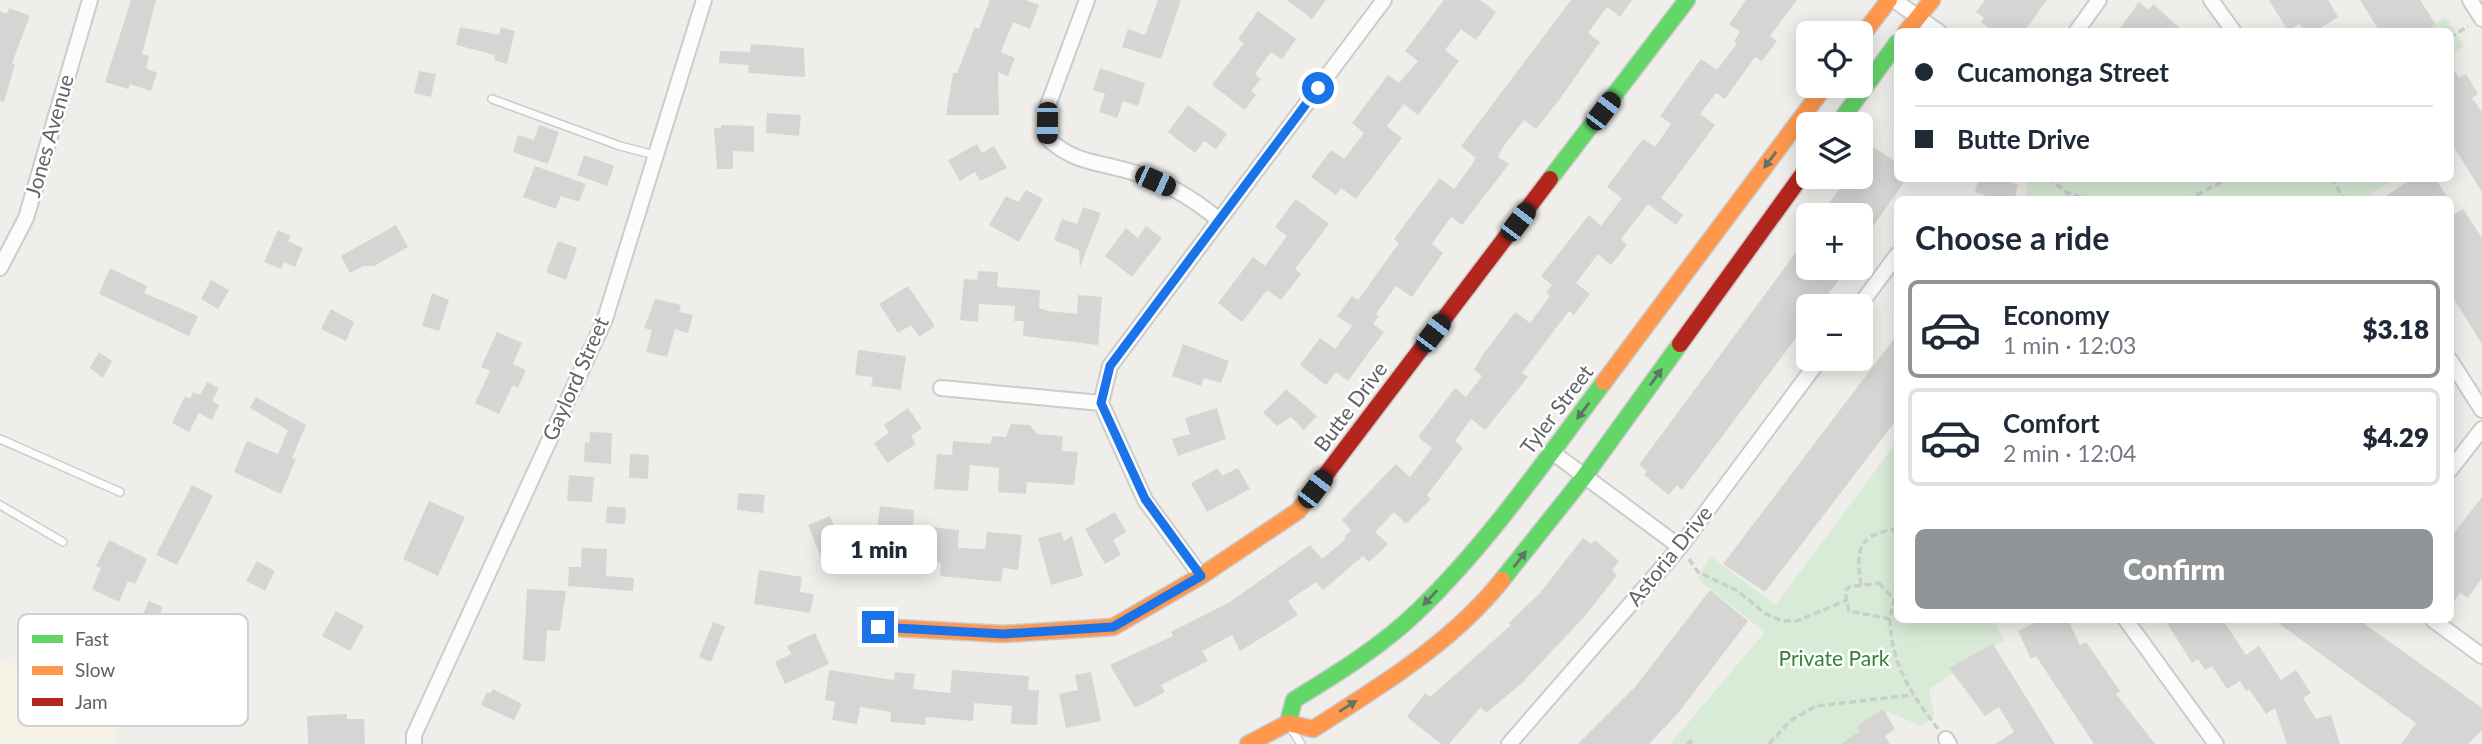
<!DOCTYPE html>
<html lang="en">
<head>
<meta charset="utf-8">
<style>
  body { margin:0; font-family:Lato,sans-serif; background:#f6f6f7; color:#1f2937; height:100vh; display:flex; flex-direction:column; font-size:26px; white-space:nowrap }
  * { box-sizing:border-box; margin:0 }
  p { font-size:23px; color:#747a83 }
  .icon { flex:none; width:38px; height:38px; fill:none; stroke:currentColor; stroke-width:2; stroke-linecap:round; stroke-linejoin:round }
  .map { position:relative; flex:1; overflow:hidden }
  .drawer { position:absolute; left:1894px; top:196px; width:560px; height:427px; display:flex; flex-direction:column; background:#fff; border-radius:10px; box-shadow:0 4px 18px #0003 }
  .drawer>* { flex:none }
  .hud { position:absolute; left:1894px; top:28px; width:560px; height:154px; border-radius:10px; box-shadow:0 4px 18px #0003; display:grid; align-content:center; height:154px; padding:0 21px; background:#fff }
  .fabs { position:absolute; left:1796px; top:21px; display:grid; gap:14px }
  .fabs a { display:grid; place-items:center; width:77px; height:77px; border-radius:10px; background:#fff; box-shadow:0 4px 18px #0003; font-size:35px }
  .end { position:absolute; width:32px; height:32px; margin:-16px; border:9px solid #1a73e8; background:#fff; box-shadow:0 0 0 4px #fff }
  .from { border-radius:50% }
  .bubble { position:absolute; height:49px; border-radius:10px; background:#fff; box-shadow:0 4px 18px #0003; font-size:23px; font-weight:800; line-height:49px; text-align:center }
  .car { position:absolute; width:21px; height:42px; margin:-21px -10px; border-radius:9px; box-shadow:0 0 5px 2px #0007; background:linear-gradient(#222 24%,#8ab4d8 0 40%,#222 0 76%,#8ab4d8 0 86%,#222 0) }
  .hud b { display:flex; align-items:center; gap:24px; height:66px; font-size:26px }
  .hud b+b { border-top:2px solid #e0e1e3 }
  .hud i { width:18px; height:18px; background:#1f2937 }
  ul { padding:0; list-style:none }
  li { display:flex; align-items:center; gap:21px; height:98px; margin:0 14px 10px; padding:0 7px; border:4px solid #e0e1e3; border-radius:10px }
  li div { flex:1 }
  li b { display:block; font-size:26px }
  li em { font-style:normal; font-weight:800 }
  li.selected { border-color:#919496 }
  li>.icon { width:63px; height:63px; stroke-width:1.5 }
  h2 { padding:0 21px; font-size:32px; line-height:84px }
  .button { display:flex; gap:14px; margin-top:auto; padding:14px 21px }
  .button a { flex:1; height:80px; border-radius:10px; background:#919496; color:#fff; font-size:28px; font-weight:800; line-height:80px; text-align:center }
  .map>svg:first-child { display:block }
</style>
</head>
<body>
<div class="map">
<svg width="2482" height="744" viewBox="0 0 2482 744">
  <rect width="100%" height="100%" fill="#efeeea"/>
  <path fill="#f7f3e4" d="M0,657l123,58 -11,29h-112z"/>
  <path fill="#d8ebd6" d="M2446,17l18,29 -14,11v-25h-27z
    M2099,179v-1l296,1 -33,20h-335v-20h62l3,4z
    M1897,441v179h95l13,20 -76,49 5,27 -12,10 -34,-14 -48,32h-170l95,-112 -68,-53 13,-23 66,49z"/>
  <path fill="#d6d5d3" d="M131,0h25l-14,54 7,2 -3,12 11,5 -6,18 -21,-7 -2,5 -23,-7z
    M990,0h35l14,5 -9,24 -17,-7 -12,30 14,6 -7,18 -10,-4 1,43h-53l7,-42h4l18,-46 4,2z
    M1158,0h23l-20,59 -39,-12 6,-18 17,6z
    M1287,0h39l-14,19z
    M1444,0h36l16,12 -20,28 -15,-11 -16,21 14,11 -41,54 -14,-11 -17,22 15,12 -46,61 -15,-11 -5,7 -25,-18 20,-27 13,9 20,-26 -12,-10 36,-48 11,8 19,-22 -13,-10z
    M1571,0h61l-12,17 -13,-10 -19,26 12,9 -41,58 -23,29 -12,-9 -21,27 -5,10 11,7 -47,61 -11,-8 -19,27 11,9 -31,44 -16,-11 -20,28 3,2 -6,8 11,8 -36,49 -12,-9 -10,13 -26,-20 20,-27 15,11 17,-23 -15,-10 15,-20 6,4 41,-57 -5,-4 20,-27 26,-34 14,11 17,-23 5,-8 -15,-12z
    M1746,0h51l-27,36 7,5 -15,20 -7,-4 -30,42 -9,-6 -16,21 15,11 -54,73 22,17 -7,10 -28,-21 -27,35 6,6 -16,20 -13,-11 -22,29 14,11 -16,21 -5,-4 -47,62 6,4 -43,53 -14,-11 -16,22 8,7 -36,47 4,4 -25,25 -12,-12 -19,20 13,12 -19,18 -6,-6 -40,34 -7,-8 -28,19 10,14 -58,36 -8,-16 -30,16 6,10 -47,24 4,7 -30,16 -25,-43 63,-29 -2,-4 59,-30 80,-57 12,14 24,-20 -2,-2 7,-7 -9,-10 54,-56 14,13 22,-29 -14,-11 37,-49 11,9 16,-21 -8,-6 8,-14 33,-44 15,11 20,-27 -4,-3 6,-8 -11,-9 48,-61 12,11 21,-28 -15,-11 36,-48 12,8 16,-23 -11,-8 41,-57 16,11 20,-27 -3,-2 6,-9 -11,-8z
    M1985,0h62l-23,32h-30l-13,-10 3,-4 -8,-6z
    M2269,0h59l10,17 -24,15h-8l-7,-8 -11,7z
    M2360,0h60l16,25 -11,7h-45z
    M2139,2l10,8 4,-6 31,28h-67z
    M9,8l21,8 -18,47 3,1 -11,38 -4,-1v-90l7,3z
    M1258,11l38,28 -14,20 -11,-7 -16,22 6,5 -10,12 5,4 -11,15 -33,-25 32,-42 -6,-4z
    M460,27l39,8 2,-8 14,4 -8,33 -13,-4 1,-5 -39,-10z
    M751,44l53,4 1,29 -57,-4 1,-8 -30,-2 1,-12 30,1z
    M2450,63l9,15 7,-4 12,20 -6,4 10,14v80l-32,-51z
    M1100,68l45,15 -7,23 -15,-5 -6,17 -18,-6 6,-18 -12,-4z
    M419,71l17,3 -5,23 -17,-4z
    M1188,105l39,29 -11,15 -12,-8 -9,12 -27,-21z
    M767,113l34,2 -2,21 -33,-3z
    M539,125l20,7 -11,32 -35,-12 5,-17 16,5z
    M721,125l33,1v26l-21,-1v18h-16l-3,-41h7z
    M977,144l5,9 12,-7 13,22 -27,13 -5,-9 -15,9 -12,-21z
    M1871,145l26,18v15h10l-47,67v-30h-40l27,-36 13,10v-29z
    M584,155l30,11 -7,20 -30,-11z
    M535,166l51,18 -7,18 -18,-6 -5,13 -33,-12z
    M1979,178h32l-1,4 8,3 -4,15h-15l-24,-8z
    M2413,178h22l14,22h-69z
    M1026,190l17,9 -24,43 -30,-17 17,-29 12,6z
    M1296,199l33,25 -34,45 6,5 -20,26 -14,-10 -25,32 -24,-19 35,-46 12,9 22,-30 -12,-9z
    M1083,207l18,6 -21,54 -1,-17 -25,-10 8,-21 15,5z
    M2463,209l19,29v106l-32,-51v-76z
    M396,225l12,22 -34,19h-11l-13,7 -9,-17z
    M1146,226l16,12 -30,39 -27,-21 21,-28 12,10z
    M278,230l13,6 -3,5 15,7 -8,19 -11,-5 -3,7 -17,-7z
    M1808,236v32h21l12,9 -22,29h-11v16l-126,168 -5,-5 -8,10 -25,-20 3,-4 -8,-6z
    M558,241l19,7 -11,32 -20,-8z
    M110,268l37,18 -3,7 54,23 -9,20 -90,-42z
    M978,271l20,1 -1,15 43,3 -1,18 9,3 29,3 1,-19 24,2 -4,48 -75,-9 1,-15h-10l1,-15 -36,-2 -1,18 -18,-2 4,-41 13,1z
    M211,280l18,10 -11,19 -17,-10z
    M908,286l27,40 -16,11 -8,-12 -13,8 -19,-29z
    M432,293l17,7 -10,31 -17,-5z
    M655,299l26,6 -2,7 14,3 -5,18 -13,-4 -8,28 -21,-5 6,-22 -8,-2z
    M331,309l23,13 -8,19 -25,-12z
    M497,332l25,11 -9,21 13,6 -8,18 -5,-3 -14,29 -24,-11 15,-32 -9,-4z
    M1897,335v84l-132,173 -42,-28z
    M1183,344l46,17 -8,22 -17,-5 -3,8 -29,-10z
    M858,350l48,6 -5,34 -30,-4 2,-9 -18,-2z
    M99,352l13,9 -9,17 -13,-10z
    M207,382l12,6 -7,13 7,4 -7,15 -13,-7 -10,19 -17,-9 13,-27 5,3 3,-7 7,3z
    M1286,389l31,27 -13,14 -13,-13 -14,9 -14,-13z
    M256,397l50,28 -14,33 4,1 -15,35 -47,-22 13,-31 31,13 10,-24 -38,-22z
    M908,408l14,20 -11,8 5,8 -29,19 -13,-20 15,-10 -5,-8z
    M1217,408l9,31 -48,17 -6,-17 18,-5 -5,-16z
    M1011,424l19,1 7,9 26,2 -1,15 16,1 -4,33 -47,-3 -1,12 -28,-2 1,-24 -29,-3 -2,26 -34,-2 3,-35 15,1 1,-14 38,3 1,-8 14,1z
    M590,432l22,1 -1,31 -27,-2 1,-20 4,1z
    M630,454l19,1 -1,24 -19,-1z
    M1218,468l4,8 16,-8 12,21 -43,23 -16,-29z
    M569,475l25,2 -2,25 -25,-1z
    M192,485l21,11 -36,69 -21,-10z
    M738,493l27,2 -2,18 -26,-3z
    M2482,497v81l-14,20 -8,-5 -10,13v-68z
    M429,501l36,16 -27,59 -35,-17z
    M607,506l19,2 -1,16 -19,-1z
    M880,506l34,4 -1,15 46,5 -1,18 27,1 2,-17 35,3 -4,35 -15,-2 -2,14 -61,-6 1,-13 -50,-8 2,-14 -17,-2z
    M1115,512l11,20 -13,8 8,15 -16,9 -20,-35z
    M830,516l7,16 8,-4 12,27 -22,10 -5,-12 -9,4 -13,-32z
    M1061,532l3,9 8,-5 11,40 -32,9 -13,-47z
    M1583,538l8,6 4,-4 24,21 -7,9 5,5 -32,41 -63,67 -36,30 -5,-6 -32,37h-8l-34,-27 18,-24 5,4 81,-72 -2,-2 31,-30z
    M109,540l38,19 -12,25 -7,-3 -9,21 -27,-13 9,-21 -5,-2z
    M582,548l25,1 -1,27 28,2 -1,13 -65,-5 1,-19h12z
    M257,561l18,10 -10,20 -19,-10z
    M759,570l43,7 -2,15 14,2 -4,19 -56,-9z
    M527,589l39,2 -6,40 -13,-1 -2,32 -22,-2z
    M1710,590l38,31 -69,91 -30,32h-71l57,-57z
    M149,601l14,6 -11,24 -14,-6z
    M336,611l28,15 -14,25 -28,-15z
    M2041,620h27l12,25 6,-3 34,49 -4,3 39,50h-61l-58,-88 -5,3 -13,-28z
    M2165,620h58l23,35 13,-9 22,34 15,-10 15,23 -8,5 13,21 15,-4 9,29h-53l-12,-36 -9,6 -17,-25 -3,2 -6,-10 -13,8 -15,-23 -7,4 -7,-11 -6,4z
    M2274,620h85l123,88v22l-14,14h-67l15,-21z
    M713,622l12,5 -14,35 -12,-5z
    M815,633l14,31 -44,20 -10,-22 16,-8 -4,-8z
    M1993,644l62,100h-60l19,-12 -15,-25 -14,9 -36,-48z
    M829,670l65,10 1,-8 20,2 -2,15 37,4 2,-23 77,6 -1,14h11l-2,35 -26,-1 1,-18 -38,-3 -1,18 -47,-4 -1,8 -35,-3 1,-10 -31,-5 -3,17 -25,-4 3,-18 -10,-2z
    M1091,672l10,49 -35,7 -7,-34 19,-4 -3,-15z
    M493,689l29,15 -8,16 -33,-15 6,-13 3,2z
    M1883,709l12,20 -10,7 5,8h-50l20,-13 -3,-5z
    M347,714v5h17l1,25h-57l-1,-28z"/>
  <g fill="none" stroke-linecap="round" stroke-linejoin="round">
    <g stroke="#cbcccc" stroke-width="10">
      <path id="lane" d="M492,99l128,47 35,9
        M0,439l120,53
        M0,505l63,37
        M1292,730l9,14"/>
    </g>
    <g stroke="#cbcccc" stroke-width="18">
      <path id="street" d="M1087,0l-40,108v30c29,27 52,23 88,35 31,9 60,27 84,47
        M1894,0l45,32
        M2211,0l23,32
        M2470,0l12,19
        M2076,32l23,-32
        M0,268l26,-50 64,-218
        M1859,306l38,-51
        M2450,360l32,50
        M941,388l160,15
        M1552,452l128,95
        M2450,470l32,-41
        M1201,576l-56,-76 -44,-97 9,-37 274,-366
        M2126,620l90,124
        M2433,620l49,36
        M1946,739l3,5
        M414,744v-9l191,-416 99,-319
        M1509,744l171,-197 140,-188"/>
    </g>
    <g stroke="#cacacb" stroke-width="19">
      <path id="fast" d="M1838,124l59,-81
        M1550,179l137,-179
        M1502,580l82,-103 96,-133
        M1288,723l6,-23c44,-27 88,-54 125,-90 70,-68 127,-151 185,-228"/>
    </g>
    <g stroke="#cacacb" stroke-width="19">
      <path id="slow" d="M1906,32l26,-32
        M1860,38l29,-38
        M1604,382l221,-296
        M878,627l125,7 110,-7 88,-51 97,-65 16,-21
        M1248,744l40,-21 25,6c67,-43 139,-86 189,-149"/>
    </g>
    <g stroke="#cacacb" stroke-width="19">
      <path id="jam" d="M1680,344l128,-177
        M1314,490l236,-311"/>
    </g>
    <path stroke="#cacfcc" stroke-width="3.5" stroke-dasharray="7 3.5" stroke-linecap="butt" d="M2450,38l18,-12
      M2048,178l20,15 22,7
      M2331,178l14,22
      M2187,200l42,-22
      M1689,559l9,13 40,19 28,23 16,7h15l50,-21
      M1879,583l15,16 -4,20 -41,-8 -4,-20 4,-4z
      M1861,585c-5,-36 -4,-50 36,-56
      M1890,619c1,46 21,74 48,110
      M1687,744l3,-3 5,3
      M1769,744l21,-23 26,-15 96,-11"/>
    <use href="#lane" stroke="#fdfcfc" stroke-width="7"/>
    <use href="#street" stroke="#fdfcfc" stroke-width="14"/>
    <use href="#fast" stroke="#63d668" stroke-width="16"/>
    <use href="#slow" stroke="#ff974d" stroke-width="16"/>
    <use href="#jam" stroke="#b3261e" stroke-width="16"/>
  </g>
  <defs><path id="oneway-solid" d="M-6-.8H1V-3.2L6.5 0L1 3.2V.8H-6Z" transform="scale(1.75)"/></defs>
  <g fill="#607468">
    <use href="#oneway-solid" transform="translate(1770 160) rotate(127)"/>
    <use href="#oneway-solid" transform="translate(1656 377) rotate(-54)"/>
    <use href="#oneway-solid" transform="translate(1583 411) rotate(127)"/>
    <use href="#oneway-solid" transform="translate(1520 559) rotate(-52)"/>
    <use href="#oneway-solid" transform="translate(1430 598) rotate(133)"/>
    <use href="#oneway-solid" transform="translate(1348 706) rotate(-32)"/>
  </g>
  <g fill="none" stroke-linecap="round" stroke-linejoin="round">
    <path stroke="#1a73e8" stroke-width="9" d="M878,627l125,7 110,-7 88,-51 -56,-77 -44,-96 9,-37 208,-278"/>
  </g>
  <g text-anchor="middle" stroke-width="5" stroke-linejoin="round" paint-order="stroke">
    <g font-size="21" fill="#5f6368" stroke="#fff">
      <text transform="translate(50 136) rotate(-74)" y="7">Jones Avenue</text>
      <text transform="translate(576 379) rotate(-66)" y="7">Gaylord Street</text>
      <text transform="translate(1351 407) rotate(-53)" y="7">Butte Drive</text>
      <text transform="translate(1557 410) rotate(-53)" y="7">Tyler Street</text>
      <text transform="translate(1670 556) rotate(-51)" y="7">Astoria Drive</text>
    </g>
    <g font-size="21" fill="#348238" stroke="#fff">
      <text x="1834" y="666">Private Park</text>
    </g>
  </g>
  <rect x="18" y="614" width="230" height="112" rx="10" fill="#fff" stroke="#cfd0d2" stroke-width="2"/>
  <rect x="32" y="635" width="31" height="8" fill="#63d668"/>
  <rect x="32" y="666" width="31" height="9" fill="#ff974d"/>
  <rect x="32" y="698" width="31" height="8" fill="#b3261e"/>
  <g font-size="19" fill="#5f6368">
    <text x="75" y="646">Fast</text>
    <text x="75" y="677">Slow</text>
    <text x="75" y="709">Jam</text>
  </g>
</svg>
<div class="fabs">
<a><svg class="icon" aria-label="locate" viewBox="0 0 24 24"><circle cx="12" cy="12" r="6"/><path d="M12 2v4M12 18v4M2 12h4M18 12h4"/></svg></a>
<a><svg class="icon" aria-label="layers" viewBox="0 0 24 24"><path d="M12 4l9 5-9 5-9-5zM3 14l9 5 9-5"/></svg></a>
<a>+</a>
<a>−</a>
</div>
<i class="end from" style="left:1318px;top:88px"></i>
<i class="end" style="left:878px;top:627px"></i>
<div class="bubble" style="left:821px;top:525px;width:116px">1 min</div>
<i class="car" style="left:1603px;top:111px;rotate:37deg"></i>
<i class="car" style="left:1047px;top:123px;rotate:181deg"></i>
<i class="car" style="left:1155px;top:181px;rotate:114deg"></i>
<i class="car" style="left:1518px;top:222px;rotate:37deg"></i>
<i class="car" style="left:1433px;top:333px;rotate:37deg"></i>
<i class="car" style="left:1315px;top:489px;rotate:37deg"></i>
<div class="hud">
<b><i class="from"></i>Cucamonga Street</b>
<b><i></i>Butte Drive</b>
</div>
<section class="drawer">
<h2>Choose a ride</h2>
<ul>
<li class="selected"><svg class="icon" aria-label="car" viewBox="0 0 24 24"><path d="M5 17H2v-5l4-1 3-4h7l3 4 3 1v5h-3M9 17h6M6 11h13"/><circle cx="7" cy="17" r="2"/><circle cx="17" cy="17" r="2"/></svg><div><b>Economy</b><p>1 min · 12:03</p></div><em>$3.18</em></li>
<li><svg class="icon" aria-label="car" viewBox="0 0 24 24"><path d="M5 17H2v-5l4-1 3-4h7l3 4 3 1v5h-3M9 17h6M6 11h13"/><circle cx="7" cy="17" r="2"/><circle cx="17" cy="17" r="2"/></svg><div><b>Comfort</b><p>2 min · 12:04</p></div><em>$4.29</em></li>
</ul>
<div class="button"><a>Confirm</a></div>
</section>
</div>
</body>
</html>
